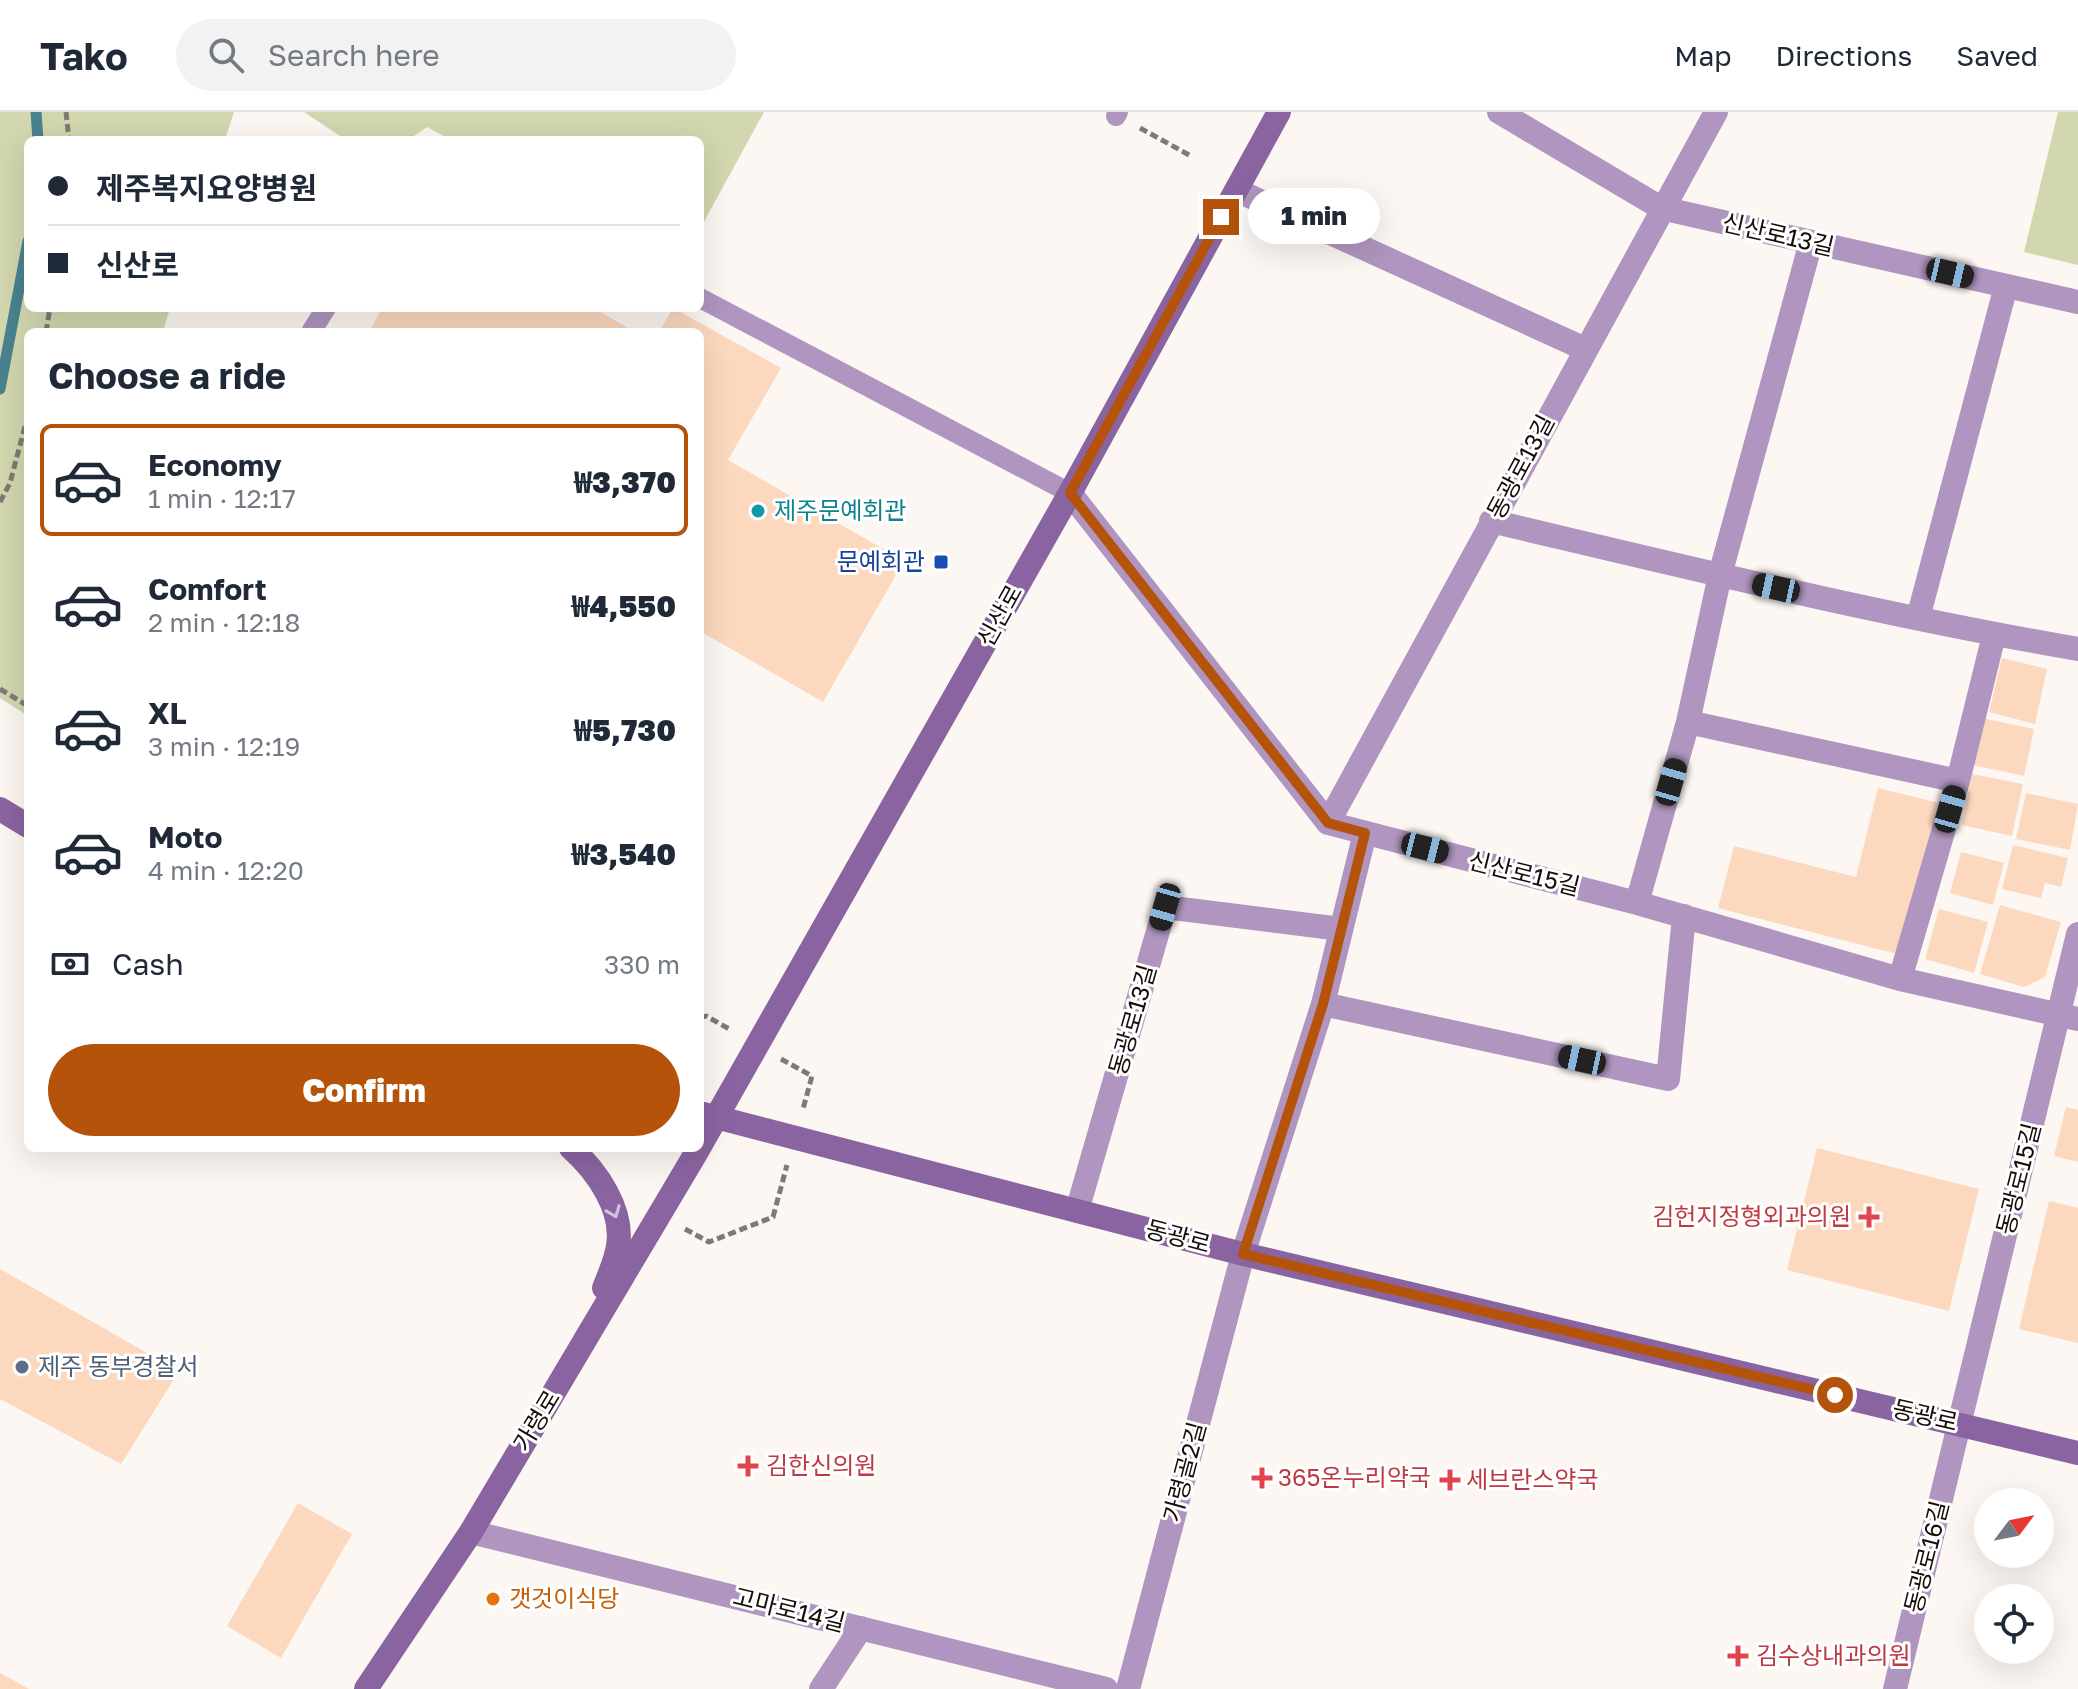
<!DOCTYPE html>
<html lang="en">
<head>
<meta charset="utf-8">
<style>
  body { margin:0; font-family:"Golos Text","Noto Sans KR",sans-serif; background:#f2f2f3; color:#1f2937; height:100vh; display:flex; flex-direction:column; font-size:30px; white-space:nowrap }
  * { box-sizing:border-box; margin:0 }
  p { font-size:26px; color:#747a83 }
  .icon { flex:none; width:44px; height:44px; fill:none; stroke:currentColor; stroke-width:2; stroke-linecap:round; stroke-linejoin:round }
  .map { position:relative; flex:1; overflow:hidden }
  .panel { position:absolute; left:24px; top:216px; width:680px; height:824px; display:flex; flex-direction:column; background:#fff; border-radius:12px; box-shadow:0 8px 32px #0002 }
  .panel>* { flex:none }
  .top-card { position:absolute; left:24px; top:24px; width:680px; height:176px; border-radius:12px; box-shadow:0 8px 32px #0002; display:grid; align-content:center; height:176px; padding:0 24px; background:#fff }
  .needle { width:52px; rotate:58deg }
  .tools { position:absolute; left:1974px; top:1376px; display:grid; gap:16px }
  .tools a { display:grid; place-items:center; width:80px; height:80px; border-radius:50%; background:#fff; box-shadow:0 8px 32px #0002; font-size:40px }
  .end { position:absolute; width:36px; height:36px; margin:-18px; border:10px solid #b45309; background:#fff; box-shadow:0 0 0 4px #fff }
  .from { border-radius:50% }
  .bubble { position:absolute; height:56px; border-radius:28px; background:#fff; box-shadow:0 8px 32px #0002; font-size:26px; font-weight:800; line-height:56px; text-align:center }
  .car { position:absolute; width:24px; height:48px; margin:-24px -12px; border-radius:10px; box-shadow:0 0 6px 2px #0007; background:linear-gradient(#222 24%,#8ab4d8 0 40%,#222 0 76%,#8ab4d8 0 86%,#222 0) }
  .top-card b { display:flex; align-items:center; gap:28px; height:76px; font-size:30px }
  .top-card b+b { border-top:2px solid #e0e1e3 }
  .top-card i { width:20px; height:20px; background:#1f2937 }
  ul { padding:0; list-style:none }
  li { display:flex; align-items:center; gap:24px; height:112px; margin:0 16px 12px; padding:0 8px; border:4px solid transparent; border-radius:12px }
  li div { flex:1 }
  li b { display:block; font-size:30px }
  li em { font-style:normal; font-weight:800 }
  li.on { border-color:#b45309 }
  li>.icon { width:72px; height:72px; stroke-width:1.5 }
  h2 { padding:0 24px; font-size:36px; line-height:96px }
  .pay { display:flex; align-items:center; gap:20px; height:88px; padding:0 24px; font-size:30px }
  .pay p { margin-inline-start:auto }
  .action { display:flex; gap:16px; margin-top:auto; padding:16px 24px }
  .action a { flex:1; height:92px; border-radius:48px; background:#b45309; color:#fff; font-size:32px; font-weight:800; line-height:92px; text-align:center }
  header { display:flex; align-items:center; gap:48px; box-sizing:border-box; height:112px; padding:0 40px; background:#fff; border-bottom:2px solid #e0e1e3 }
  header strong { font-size:38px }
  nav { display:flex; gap:44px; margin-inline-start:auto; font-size:28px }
  .search { width:560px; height:72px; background:#f2f2f3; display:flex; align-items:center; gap:20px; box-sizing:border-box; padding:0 28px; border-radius:44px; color:#747a83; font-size:30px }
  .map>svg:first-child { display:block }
</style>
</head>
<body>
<header>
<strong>Tako</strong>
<div class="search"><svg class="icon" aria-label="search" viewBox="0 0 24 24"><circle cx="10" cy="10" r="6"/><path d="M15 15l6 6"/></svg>Search here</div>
<nav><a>Map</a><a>Directions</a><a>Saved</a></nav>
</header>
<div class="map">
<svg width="2078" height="1577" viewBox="0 0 2078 1577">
  <rect width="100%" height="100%" fill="#fdf7f3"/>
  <path fill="#d2d7af" d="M0,0h234l-9,28h-197v168h142l-7,24h-135v384l-28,-18z
    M304,0h460l-64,117v-89h-249l-24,-13 -19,13h-62z
    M2058,0h20v153l-54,-13z"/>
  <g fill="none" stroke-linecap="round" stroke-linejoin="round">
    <path stroke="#4a8290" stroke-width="11" d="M36,0l2,28
      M0,277l28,-148"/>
  </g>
  <path fill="#fcd8be" d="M382,196h212l41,24h-266z
    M673,196l108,60 -53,92 176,101 -81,141 -123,-71v-299h-41z
    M2002,546l45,11 -12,55 -46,-12z
    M1982,606l52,11 -10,47 -51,-11z
    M1972,662l51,10 -11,52 -50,-11z
    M1878,676l61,15 -38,152 -183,-47 16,-62 122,31z
    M2026,681l52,11 -8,46 -54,-11z
    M2013,733l55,13 -7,29 -16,-4 -4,15 -39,-9z
    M1961,740l43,11 -11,42 -43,-12z
    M2000,793l61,17 -16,55 -21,10 -44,-13z
    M1939,797l49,13 -14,51 -49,-14z
    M2066,995l12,3v52l-24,-6z
    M1817,1036l162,41 -30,122 -162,-41z
    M2049,1089l29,7v135l-59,-14z
    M0,1157l179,102 -58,93 -121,-65z
    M298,1391l54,31 -71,124 -54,-32z
    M0,1561l29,16h-29z"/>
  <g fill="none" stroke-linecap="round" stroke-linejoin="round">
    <path stroke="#817974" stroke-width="5" stroke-dasharray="8 4" stroke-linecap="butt" d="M66,0l3,28
      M1140,16l51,28
      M46,220l4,-24
      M0,390l10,-19 18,-68
      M0,577l28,17
      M700,906l6,-2 25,14
      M781,947l31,17 -9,33
      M685,1117l24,13 64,-25 14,-52"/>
    <path stroke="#af95bf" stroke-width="20" d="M1116,4l2,-4
      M700,186l370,195
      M311,220l15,-24"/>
    <path stroke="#af95bf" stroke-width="24" d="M1499,0l162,96 417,94
      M1236,78l349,159
      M1070,381l258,330 309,80 263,76 178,40
      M1491,409c195,46 390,94 587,128
      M1918,506l88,-332
      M1688,610l270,59
      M1328,711l388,-711
      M1637,791l51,-181 32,-147 91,-333
      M1900,867l58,-198 36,-146
      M1323,892l345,75 16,-163
      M1077,1099l88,-304 176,22
      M471,1420l635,157
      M821,1577l40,-61
      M1128,1577l115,-435 80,-250 42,-171
      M1895,1577l183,-755"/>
    <path stroke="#8a64a1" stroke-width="24" d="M0,697l28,17
      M700,1001l543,141 835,199
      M700,1034l370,-653 209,-381
      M571,1036c26,23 53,62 47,98 -2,14 -9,29 -14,42
      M366,1577l105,-157 228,-384"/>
  </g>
  <defs><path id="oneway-chevron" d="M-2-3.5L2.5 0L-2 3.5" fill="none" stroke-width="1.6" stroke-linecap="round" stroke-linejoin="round" transform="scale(2)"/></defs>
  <use stroke="#d0c1d9" href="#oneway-chevron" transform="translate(614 1100) rotate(69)"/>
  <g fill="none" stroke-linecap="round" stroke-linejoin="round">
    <path stroke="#b45309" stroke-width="10" d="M1221,105l-151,276 258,330 37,10 -42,171 -80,250 592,141"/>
  </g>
  <circle fill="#0f9aa8" stroke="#fff" stroke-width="3" cx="758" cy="399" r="8"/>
  <rect fill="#1a4fb4" stroke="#fff" stroke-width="3" x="933" y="442" width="16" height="16" rx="4"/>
  <g fill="#e0444e" stroke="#fff" stroke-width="3">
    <path d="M1865 1093h8v8h8v8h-8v8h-8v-8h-8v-8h8z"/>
    <path d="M744 1342h8v8h8v8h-8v8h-8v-8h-8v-8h8z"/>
    <path d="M1258 1354h8v8h8v8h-8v8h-8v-8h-8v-8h8z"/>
    <path d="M1446 1356h8v8h8v8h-8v8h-8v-8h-8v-8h8z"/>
    <path d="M1734 1532h8v8h8v8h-8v8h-8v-8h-8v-8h8z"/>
  </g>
  <circle fill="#5c6f8a" stroke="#fff" stroke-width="3" cx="22" cy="1255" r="8"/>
  <circle fill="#e8710a" stroke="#fff" stroke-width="3" cx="493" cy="1487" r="8"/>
  <g text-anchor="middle" stroke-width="6" stroke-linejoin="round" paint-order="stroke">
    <g font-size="24" fill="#180e08" stroke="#fff">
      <text transform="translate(1778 123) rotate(13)" y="8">신산로13길</text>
      <text transform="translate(1521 355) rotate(-62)" y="8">동광로13길</text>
      <text transform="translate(1000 504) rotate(-61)" y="8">신산로</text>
      <text transform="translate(1524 762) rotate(14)" y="8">신산로15길</text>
      <text transform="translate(1133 908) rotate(-74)" y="8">동광로13길</text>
      <text transform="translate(2019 1067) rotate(-76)" y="8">동광로15길</text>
      <text transform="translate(1178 1125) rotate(15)" y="8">동광로</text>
      <text transform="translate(1925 1304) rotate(13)" y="8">동광로</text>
      <text transform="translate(537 1309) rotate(-59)" y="8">가령로</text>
      <text transform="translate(1185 1360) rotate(-75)" y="8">가령골2길</text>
      <text transform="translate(1927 1445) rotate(-76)" y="8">동광로16길</text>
      <text transform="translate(789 1498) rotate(14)" y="8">고마로14길</text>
    </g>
    <g font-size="24" fill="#0d838f" stroke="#fff" text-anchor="start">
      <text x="774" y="407">제주문예회관</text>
    </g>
    <g font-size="24" fill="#164399" stroke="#fff" text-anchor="end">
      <text x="925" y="458">문예회관</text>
    </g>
    <g font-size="24" fill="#be3a42" stroke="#fff" text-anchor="start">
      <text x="1851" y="1113" text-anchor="end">김헌지정형외과의원</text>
      <text x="766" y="1362">김한신의원</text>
      <text x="1278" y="1374">365온누리약국</text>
      <text x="1466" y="1376">세브란스약국</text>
      <text x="1756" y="1552">김수상내과의원</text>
    </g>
    <g font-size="24" fill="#4e5e75" stroke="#fff" text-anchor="start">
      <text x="38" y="1263">제주 동부경찰서</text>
    </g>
    <g font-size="24" fill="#c56008" stroke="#fff" text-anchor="start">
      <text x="509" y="1495">갯것이식당</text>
    </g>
  </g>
</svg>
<div class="tools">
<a><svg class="needle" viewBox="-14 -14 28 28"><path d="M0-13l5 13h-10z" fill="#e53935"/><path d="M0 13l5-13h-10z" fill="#747a83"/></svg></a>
<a><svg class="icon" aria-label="locate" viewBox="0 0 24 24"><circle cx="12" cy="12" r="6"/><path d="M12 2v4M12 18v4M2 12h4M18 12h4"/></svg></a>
</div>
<i class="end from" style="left:1835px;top:1283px"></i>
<i class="end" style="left:1221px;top:105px"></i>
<div class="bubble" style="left:1248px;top:76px;width:132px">1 min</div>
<i class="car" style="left:1950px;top:161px;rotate:103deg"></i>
<i class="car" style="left:1776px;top:476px;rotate:282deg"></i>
<i class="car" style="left:1671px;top:670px;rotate:16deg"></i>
<i class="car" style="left:1950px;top:697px;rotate:16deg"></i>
<i class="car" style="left:1425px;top:736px;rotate:104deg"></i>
<i class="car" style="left:1165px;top:795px;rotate:196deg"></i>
<i class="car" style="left:1582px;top:948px;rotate:282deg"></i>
<div class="top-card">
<b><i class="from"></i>제주복지요양병원</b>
<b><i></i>신산로</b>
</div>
<section class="panel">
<h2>Choose a ride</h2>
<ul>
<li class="on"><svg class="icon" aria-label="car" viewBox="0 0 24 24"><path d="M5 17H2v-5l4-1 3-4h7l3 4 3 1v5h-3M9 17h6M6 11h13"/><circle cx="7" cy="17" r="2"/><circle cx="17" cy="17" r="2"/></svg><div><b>Economy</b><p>1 min · 12:17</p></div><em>₩3,370</em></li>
<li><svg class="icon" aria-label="car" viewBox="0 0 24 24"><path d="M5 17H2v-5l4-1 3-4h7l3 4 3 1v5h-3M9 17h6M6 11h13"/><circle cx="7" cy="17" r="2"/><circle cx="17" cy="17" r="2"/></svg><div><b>Comfort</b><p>2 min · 12:18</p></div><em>₩4,550</em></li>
<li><svg class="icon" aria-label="car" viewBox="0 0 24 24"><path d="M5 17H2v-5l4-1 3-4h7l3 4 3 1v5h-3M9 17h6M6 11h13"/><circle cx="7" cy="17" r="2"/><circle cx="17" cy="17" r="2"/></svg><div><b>XL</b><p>3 min · 12:19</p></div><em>₩5,730</em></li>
<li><svg class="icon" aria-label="car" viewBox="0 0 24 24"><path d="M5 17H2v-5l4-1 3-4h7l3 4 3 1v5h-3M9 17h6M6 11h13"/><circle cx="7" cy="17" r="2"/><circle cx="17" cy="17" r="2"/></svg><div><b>Moto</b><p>4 min · 12:20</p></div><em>₩3,540</em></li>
</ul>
<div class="pay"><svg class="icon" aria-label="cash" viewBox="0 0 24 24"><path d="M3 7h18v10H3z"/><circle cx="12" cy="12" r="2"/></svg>Cash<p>330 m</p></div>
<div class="action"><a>Confirm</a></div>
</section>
</div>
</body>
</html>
